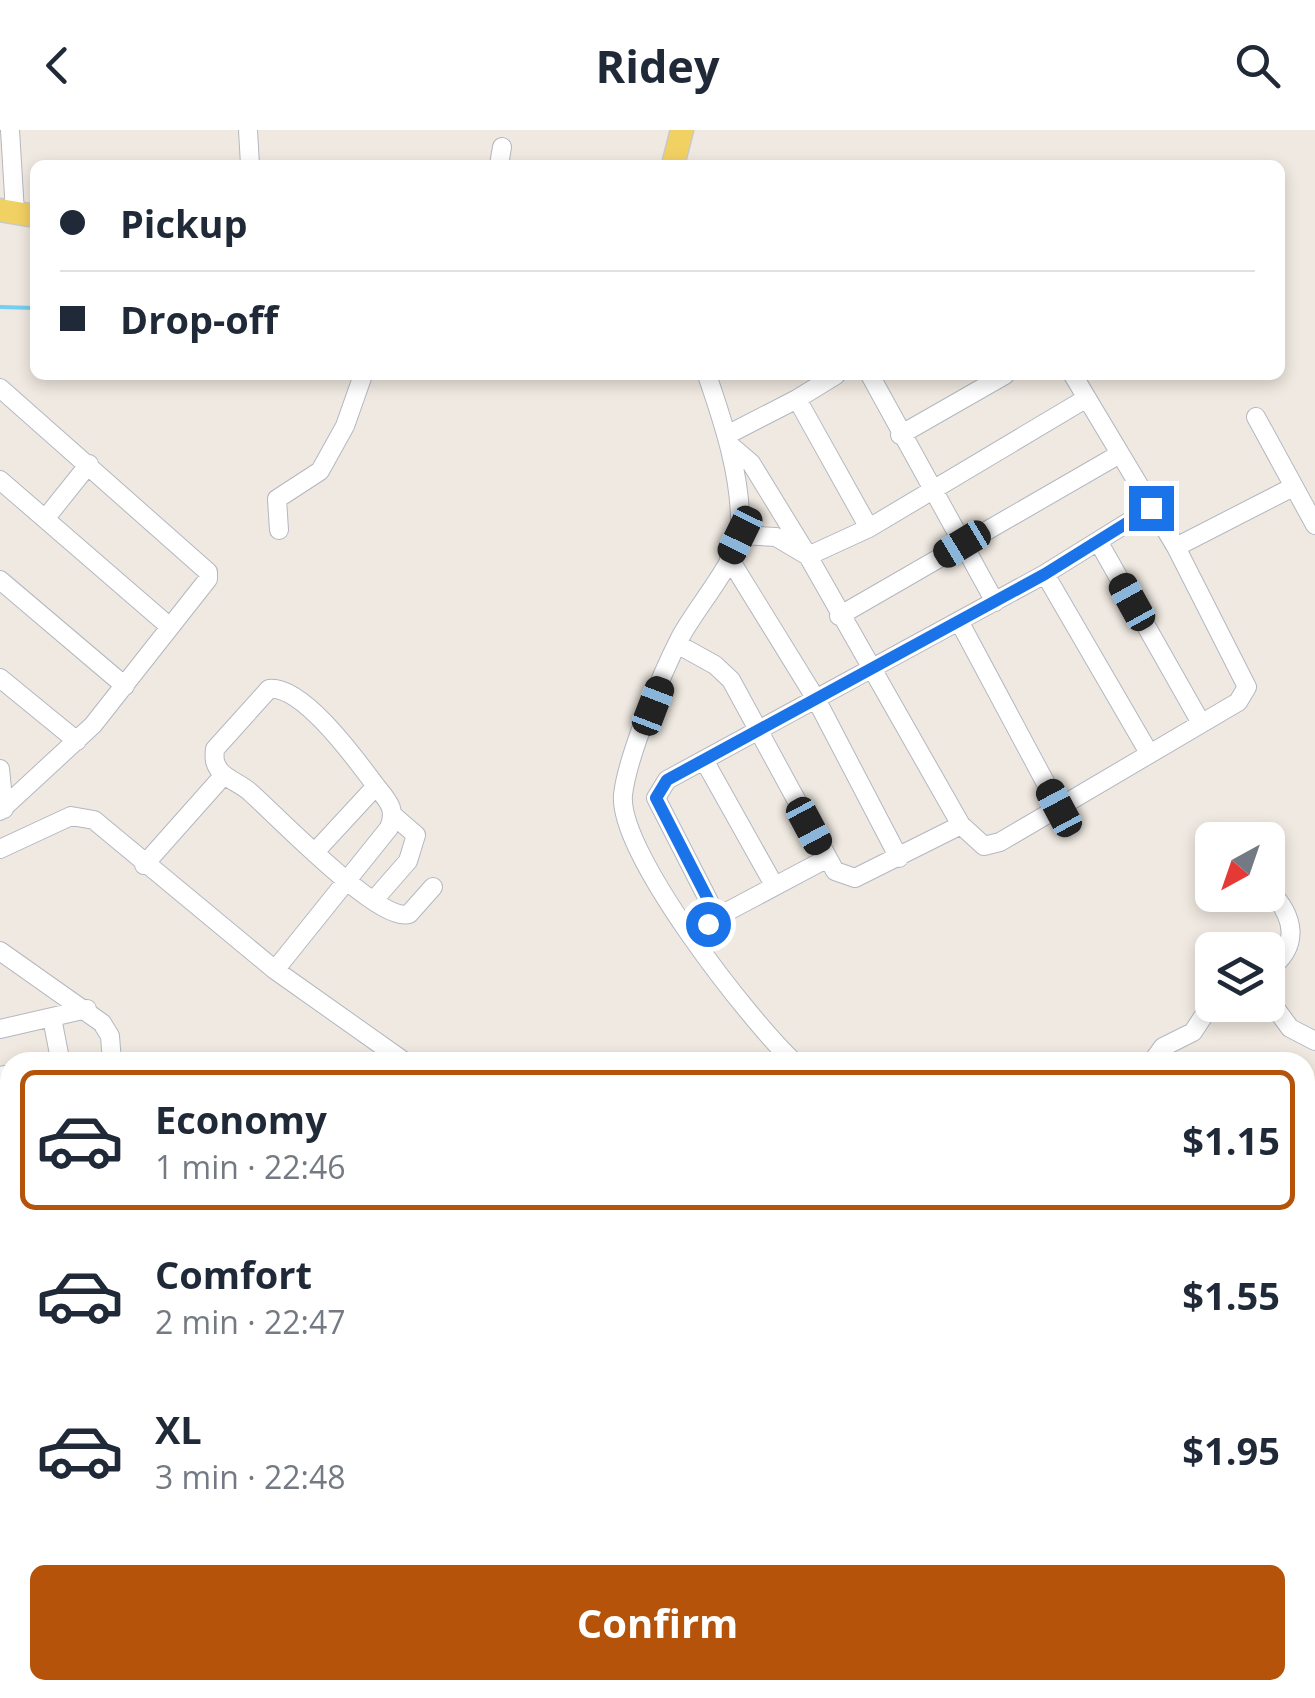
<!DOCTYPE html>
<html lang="en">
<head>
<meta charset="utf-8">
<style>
  body { margin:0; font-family:"Open Sans",sans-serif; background:#f6f6f7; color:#1f2937; height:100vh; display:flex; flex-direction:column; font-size:38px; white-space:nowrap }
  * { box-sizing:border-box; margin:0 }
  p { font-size:32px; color:#747a83 }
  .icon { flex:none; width:55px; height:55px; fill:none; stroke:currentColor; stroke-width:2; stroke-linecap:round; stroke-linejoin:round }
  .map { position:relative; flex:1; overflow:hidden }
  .details { position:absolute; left:0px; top:922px; width:1315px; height:648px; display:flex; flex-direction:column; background:#fff; border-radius:30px 30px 0 0; box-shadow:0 5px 15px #0003 }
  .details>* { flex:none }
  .banner { position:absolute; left:30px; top:30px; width:1255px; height:220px; border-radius:15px; box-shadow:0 5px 15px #0003; display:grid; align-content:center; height:220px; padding:0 30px; background:#fff }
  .needle { width:65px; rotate:220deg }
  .controls { position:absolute; left:1195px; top:692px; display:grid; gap:20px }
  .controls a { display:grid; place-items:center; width:90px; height:90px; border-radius:15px; background:#fff; box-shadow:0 5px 15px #0003; font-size:50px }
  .end { position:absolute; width:45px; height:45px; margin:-22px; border:12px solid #1a73e8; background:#fff; box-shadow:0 0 0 5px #fff }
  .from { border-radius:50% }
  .car { position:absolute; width:30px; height:60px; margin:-30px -15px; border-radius:12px; box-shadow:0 0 8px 2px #0007; background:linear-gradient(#222 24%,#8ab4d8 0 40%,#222 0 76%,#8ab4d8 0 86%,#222 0) }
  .banner b { display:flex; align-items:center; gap:35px; height:95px; font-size:38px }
  .banner b+b { border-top:2px solid #e0e1e3 }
  .banner i { width:25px; height:25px; background:#1f2937 }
  ul { padding:18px 0 0; list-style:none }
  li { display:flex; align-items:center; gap:30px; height:140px; margin:0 20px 15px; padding:0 10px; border:5px solid transparent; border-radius:15px }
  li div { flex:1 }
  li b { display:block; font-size:38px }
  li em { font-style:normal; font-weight:700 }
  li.on { border-color:#b45309 }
  li>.icon { width:90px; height:90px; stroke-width:1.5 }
  .button { display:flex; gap:20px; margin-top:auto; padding:20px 30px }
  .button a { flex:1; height:115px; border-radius:15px; background:#b45309; color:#fff; font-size:40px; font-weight:700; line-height:115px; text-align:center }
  header { display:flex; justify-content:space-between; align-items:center; height:130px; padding:0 30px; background:#fff; font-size:45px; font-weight:700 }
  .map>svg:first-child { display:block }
</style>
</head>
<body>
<header><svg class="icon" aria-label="back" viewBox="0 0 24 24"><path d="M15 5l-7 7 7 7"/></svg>Ridey<svg class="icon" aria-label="search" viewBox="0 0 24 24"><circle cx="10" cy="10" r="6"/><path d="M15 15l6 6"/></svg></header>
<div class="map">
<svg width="1315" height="1568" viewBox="0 0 1315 1568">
  <rect width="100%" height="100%" fill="#efe9e1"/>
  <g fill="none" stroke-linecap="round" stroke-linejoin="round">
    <path stroke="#75cff0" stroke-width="4" d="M0,177l35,1"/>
    <g stroke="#b4b7c1" stroke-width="20">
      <path id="minor" d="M10,0l5,82
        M248,0l2,35
        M499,35l3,-18
        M707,245c17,49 35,104 33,156 -1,28 -46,79 -60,107 -18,35 -53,119 -57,157 -5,58 127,226 171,267
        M870,245l125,227
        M0,258l208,184v7l-115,146 -93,86
        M797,269l39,-24
        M1256,287l59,108
        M727,305l70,-36 72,129
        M900,305l105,-60
        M730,315l21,18 57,93 61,-28 218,-130
        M0,350l170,147
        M45,389l44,-55
        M279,400l-2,-31 43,-28 25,-45 18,-51
        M1098,411l103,182
        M1176,417l117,-60
        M729,428l87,141 83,159
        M1045,444l104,179
        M0,450l125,106
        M839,486l279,-161
        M959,491l100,187
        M677,514l38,21 16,15 104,191 20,7 106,-53 -153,-269 -32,-19 -36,-2
        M0,548l77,63
        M704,630l70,125
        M0,639l4,40
        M961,695l23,21 16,-4 238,-140 9,-15 -71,-140 -103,-172
        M0,719l71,-33 23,4 181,150 130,92
        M315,722l61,-66c-19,-25 -73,-101 -107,-97l-54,60c-1,9 -1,14 5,22 6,8 22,13 31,22 26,23 128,130 158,121l24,-27
        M144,735l79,-89
        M1268,759c27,27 33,57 0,81
        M374,770l34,-39 8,-26 -22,-19
        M717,787l-61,-119 11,-18 378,-206 106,-66
        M691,806l26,-19 109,-58
        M0,821l102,72 8,13 2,26
        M275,840l114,-142c8,-19 -1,-27 -13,-42
        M1268,868l22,30 25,13
        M52,888l7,36 -5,8
        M0,899l87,-20
        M1152,932l11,-15 30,-15 19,-29
        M0,946l10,-2
        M1305,1118l10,-30
        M0,1251l10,79
        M364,1560l13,8
        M1128,1560l2,8
        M450,1568l6,-8
        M837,1568l11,-8
        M994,1568l6,-8"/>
    </g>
    <g stroke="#c9c9c9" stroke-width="25">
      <path id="major" d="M673,35l9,-35
        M0,80l35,6
        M1305,1317l10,1
        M649,1568l11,-8"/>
    </g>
    <use href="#minor" stroke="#fff" stroke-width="18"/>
    <use href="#major" stroke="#f2d163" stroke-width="22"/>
    <g stroke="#a3a6b8" stroke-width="8">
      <path id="rail" d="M1305,1181l10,-41
        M1211,1568l2,-8"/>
    </g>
    <use href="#rail" stroke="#fff" stroke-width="4" stroke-dasharray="11" stroke-linecap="butt"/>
  </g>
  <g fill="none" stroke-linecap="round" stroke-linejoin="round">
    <path stroke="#1a73e8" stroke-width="12" d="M708,794l9,-7 -61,-119 11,-18 378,-206 106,-66"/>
  </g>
</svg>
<div class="controls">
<a><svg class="needle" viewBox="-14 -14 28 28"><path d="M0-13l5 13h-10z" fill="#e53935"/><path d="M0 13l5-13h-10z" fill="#747a83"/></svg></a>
<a><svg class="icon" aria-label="layers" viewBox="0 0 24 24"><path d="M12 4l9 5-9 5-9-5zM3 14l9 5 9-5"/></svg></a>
</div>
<i class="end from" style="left:708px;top:794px"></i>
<i class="end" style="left:1151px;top:378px"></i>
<i class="car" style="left:740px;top:405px;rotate:206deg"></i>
<i class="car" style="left:962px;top:414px;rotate:239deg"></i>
<i class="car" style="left:1132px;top:472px;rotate:331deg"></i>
<i class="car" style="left:653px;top:576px;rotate:21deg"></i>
<i class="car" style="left:1059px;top:678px;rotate:332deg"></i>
<i class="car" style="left:809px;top:696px;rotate:152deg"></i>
<div class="banner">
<b><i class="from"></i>Pickup</b>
<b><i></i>Drop-off</b>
</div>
<section class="details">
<ul>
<li class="on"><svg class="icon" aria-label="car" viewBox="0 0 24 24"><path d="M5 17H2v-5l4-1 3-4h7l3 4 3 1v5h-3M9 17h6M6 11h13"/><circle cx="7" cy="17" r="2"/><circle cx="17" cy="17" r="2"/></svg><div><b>Economy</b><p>1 min · 22:46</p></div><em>$1.15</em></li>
<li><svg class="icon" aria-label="car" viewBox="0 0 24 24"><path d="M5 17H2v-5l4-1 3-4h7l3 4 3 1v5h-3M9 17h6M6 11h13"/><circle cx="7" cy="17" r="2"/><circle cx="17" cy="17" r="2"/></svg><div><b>Comfort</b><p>2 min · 22:47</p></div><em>$1.55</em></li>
<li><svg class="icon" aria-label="car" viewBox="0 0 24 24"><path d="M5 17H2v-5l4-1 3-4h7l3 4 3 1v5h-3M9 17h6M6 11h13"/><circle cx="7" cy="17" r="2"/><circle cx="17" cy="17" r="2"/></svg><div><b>XL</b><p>3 min · 22:48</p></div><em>$1.95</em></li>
</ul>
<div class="button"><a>Confirm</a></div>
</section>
</div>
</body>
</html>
